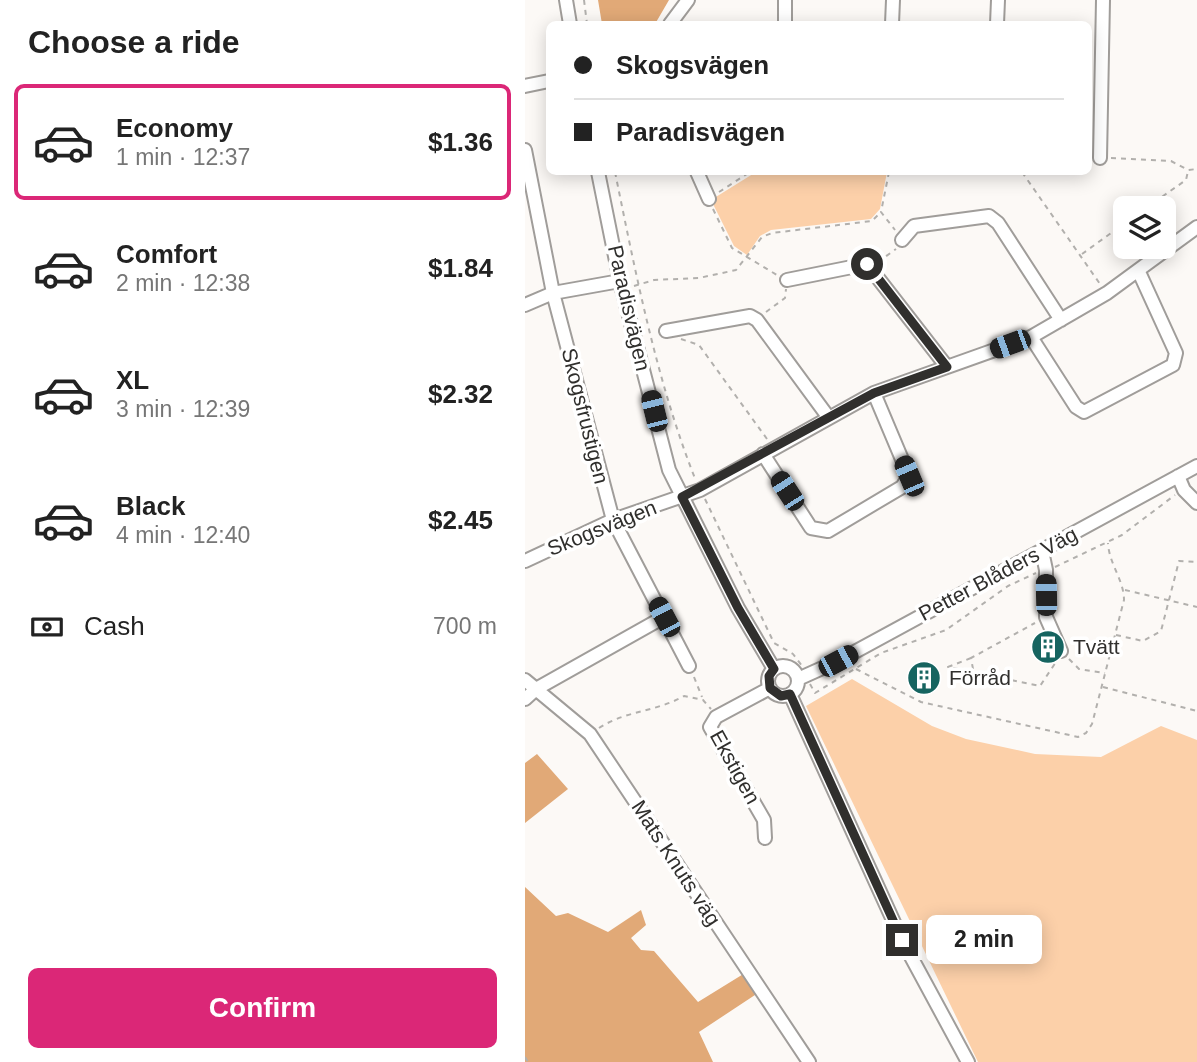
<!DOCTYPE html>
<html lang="en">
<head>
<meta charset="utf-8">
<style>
  body { margin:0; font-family:Arial,sans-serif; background:#f6f6f6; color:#222; height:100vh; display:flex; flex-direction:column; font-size:26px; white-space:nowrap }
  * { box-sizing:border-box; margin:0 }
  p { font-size:23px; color:#767676 }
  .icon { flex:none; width:38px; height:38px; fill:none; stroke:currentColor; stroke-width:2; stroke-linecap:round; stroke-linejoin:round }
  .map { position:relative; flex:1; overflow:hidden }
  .sheet { display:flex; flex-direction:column; background:#fff; width:525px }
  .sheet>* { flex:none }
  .banner { position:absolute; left:21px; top:21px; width:546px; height:154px; border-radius:10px; box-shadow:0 4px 18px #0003; display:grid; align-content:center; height:154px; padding:0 28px; background:#fff }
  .buttons { position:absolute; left:588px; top:196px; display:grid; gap:14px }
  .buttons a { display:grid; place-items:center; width:63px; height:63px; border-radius:10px; background:#fff; box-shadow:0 4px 18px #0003; font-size:35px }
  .end { position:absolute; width:32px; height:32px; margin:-16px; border:9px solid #302f2d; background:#fff; box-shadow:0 0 0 4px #fff }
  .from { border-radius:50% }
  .bubble { position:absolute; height:49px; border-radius:10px; background:#fff; box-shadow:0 4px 18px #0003; font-size:23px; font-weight:600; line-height:49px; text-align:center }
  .car { position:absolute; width:21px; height:42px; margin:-21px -10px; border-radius:9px; box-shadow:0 0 5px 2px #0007; background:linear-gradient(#222 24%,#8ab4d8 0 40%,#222 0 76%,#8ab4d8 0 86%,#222 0) }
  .banner b { display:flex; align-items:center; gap:24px; height:66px; font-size:26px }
  .banner b+b { border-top:2px solid #e0e0e0 }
  .banner i { width:18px; height:18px; background:#222 }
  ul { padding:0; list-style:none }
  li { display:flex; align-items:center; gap:21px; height:116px; margin:0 14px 10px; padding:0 14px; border:4px solid transparent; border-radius:10px }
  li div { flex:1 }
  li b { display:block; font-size:26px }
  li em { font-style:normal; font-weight:600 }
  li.current { border-color:#db2777 }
  li>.icon { width:63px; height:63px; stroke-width:1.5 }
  h2 { padding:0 28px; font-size:32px; line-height:84px }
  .pay { display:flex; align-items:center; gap:18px; height:77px; padding:0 28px; font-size:26px }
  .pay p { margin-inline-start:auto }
  .button { display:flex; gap:14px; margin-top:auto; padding:14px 28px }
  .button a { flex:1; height:80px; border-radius:10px; background:#db2777; color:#fff; font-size:28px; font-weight:600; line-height:80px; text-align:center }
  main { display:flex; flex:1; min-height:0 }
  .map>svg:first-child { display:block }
</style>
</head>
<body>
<main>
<section class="sheet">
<h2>Choose a ride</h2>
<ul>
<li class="current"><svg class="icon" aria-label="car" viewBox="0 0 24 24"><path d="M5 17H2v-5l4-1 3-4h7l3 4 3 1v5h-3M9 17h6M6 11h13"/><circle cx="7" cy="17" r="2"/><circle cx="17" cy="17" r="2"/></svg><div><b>Economy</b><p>1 min · 12:37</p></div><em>$1.36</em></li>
<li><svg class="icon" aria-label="car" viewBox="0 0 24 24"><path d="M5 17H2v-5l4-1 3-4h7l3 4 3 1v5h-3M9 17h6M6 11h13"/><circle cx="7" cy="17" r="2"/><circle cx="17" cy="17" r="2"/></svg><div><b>Comfort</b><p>2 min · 12:38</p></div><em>$1.84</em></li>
<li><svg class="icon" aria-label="car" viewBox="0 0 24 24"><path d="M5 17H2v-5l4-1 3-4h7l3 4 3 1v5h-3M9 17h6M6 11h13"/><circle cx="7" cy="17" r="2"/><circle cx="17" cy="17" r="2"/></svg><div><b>XL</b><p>3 min · 12:39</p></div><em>$2.32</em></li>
<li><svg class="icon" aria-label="car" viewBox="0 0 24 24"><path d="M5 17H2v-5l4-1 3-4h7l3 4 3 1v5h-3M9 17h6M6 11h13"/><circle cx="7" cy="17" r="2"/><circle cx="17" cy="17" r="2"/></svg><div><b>Black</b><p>4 min · 12:40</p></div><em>$2.45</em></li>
</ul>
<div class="pay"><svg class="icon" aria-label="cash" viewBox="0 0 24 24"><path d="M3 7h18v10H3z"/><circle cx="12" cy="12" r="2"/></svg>Cash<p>700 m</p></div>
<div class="button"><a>Confirm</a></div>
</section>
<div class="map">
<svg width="672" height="1062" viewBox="0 0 672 1062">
  <rect width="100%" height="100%" fill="#fcf9f6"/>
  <path fill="#fcd0a9" d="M231,172h131l-7,37 -9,10 -100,11 -11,6 -13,19 -13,-9 -23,-46z
    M327,679l80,47 34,13 69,15 66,3 60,-31 36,14v322h-219l-172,-356z"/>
  <path fill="#e1a977" d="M73,0h71l-14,24h-53z
    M12,754l31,35 -43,34v-60z
    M0,887l31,29 12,-3 40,19 33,-22 5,15 -15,13 10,12 13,1 44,51 47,-29 13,20 -59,39 14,30h-188z"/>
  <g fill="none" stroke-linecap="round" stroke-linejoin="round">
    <g stroke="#a09d9a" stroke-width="16">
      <path id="minor" d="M41,0l4,24
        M260,0v24
        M145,24l18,-24
        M367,24l1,-24
        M472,24l1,-24
        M0,86l24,-5
        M0,150l28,143 60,227 76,146
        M575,158l3,-158
        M73,172l22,109 49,189 69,138 36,61
        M172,172l12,27
        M377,240l12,-14 75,-10 9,7 63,97
        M262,280l80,-16 80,103
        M0,305l28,-12 67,-12
        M141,331l84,-15 7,4 72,98
        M506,337l45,70 8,5 89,-47 3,-12 -37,-81
        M238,454l48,74 17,3 74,-44 7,-11 -35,-83
        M653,476l6,14 13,13
        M517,551l4,19v47l15,34
        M0,561l88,-41 87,-30 174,-97 157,-56 76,-44 90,-66
        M243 681a15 15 0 1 1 30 0a15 15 0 1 1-30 0Z
        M273,679l40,-18 359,-195
        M0,680l65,54 219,328
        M265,694l112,246 66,122
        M0,699l11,-10 128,-72
        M240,838l-1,-18 -54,-93 6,-10 54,-29"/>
    </g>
    <path stroke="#b2b0ad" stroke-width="2" stroke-dasharray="5 5" stroke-linecap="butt" d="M59,0l3,24
      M586,158l60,3 17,9 9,-1
      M90,172c21,103 42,211 81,309
      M364,172l-8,40 14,18
      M497,172l78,112
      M194,192l31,-20
      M621,208l40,-28 2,-9
      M188,209l19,39 45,27
      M557,254l43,-31
      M353,262l18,-13
      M109,286l20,-6 45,-2 37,-8 26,-33 10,-4 100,-12 9,-9
      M241,312l19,-14 1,-9
      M156,339l18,6 68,94
      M180,499l69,144 19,11 9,12
      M530,567l67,-32 53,-40
      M600,590l72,17
      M591,635l27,6 18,-10 18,-70 18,1
      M446,658l-23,9 92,19 16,-24
      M544,659l10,10 26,4
      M331,669l65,33 157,35 8,-4 6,-9 32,-124c0,-20 -15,-36 -16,-57
      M448,669l-2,-11 64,-35
      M169,677l8,20
      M285,684l5,9 66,-40 65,-23 62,-44 28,-13
      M578,687l94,24
      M74,728c28,-18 57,-16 85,-32l19,4 8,9
      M0,1057l3,5"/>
    <use href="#minor" stroke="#fff" stroke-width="12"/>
  </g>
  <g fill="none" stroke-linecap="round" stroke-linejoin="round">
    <path stroke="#302f2d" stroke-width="9" d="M342,264l80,103 -73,26 -192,104 56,111 36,61 -5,7 1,12 11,8 9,-2 112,246"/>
  </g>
  <defs>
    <g id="building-disc" transform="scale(1.75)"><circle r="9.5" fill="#166460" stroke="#fff"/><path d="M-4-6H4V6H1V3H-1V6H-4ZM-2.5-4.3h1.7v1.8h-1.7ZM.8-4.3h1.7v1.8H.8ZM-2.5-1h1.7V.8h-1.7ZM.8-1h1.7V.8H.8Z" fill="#fff"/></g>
  </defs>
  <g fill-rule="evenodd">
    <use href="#building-disc" x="523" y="647"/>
    <use href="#building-disc" x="399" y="678"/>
  </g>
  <g text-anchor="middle" stroke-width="7" stroke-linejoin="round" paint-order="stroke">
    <g font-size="21" fill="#302f2d" stroke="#fff">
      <text transform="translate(104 308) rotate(77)" y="7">Paradisvägen</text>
      <text transform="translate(60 416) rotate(76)" y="7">Skogsfrustigen</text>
      <text transform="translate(77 528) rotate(-22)" y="7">Skogsvägen</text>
      <text transform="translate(473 574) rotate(-28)" y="7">Petter Blåders Väg</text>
      <text transform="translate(210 767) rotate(61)" y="7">Ekstigen</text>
      <text transform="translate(151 863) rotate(57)" y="7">Mats Knuts väg</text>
    </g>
    <g font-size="21" fill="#302f2d" stroke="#fff" text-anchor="start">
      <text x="548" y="654">Tvätt</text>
      <text x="424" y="685">Förråd</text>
    </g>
  </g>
</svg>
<div class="buttons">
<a><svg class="icon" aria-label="layers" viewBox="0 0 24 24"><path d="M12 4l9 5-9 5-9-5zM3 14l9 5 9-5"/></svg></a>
</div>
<i class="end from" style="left:342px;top:264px"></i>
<i class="end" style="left:377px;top:940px"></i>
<div class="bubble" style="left:401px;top:915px;width:116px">2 min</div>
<i class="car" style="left:485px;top:344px;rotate:250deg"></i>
<i class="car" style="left:129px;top:411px;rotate:346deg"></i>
<i class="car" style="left:384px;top:476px;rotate:337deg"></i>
<i class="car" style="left:262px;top:491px;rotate:327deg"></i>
<i class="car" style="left:521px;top:595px;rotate:359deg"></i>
<i class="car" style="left:139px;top:617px;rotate:332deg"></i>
<i class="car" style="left:313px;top:661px;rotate:62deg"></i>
<div class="banner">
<b><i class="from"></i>Skogsvägen</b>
<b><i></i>Paradisvägen</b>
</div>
</div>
</main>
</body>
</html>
